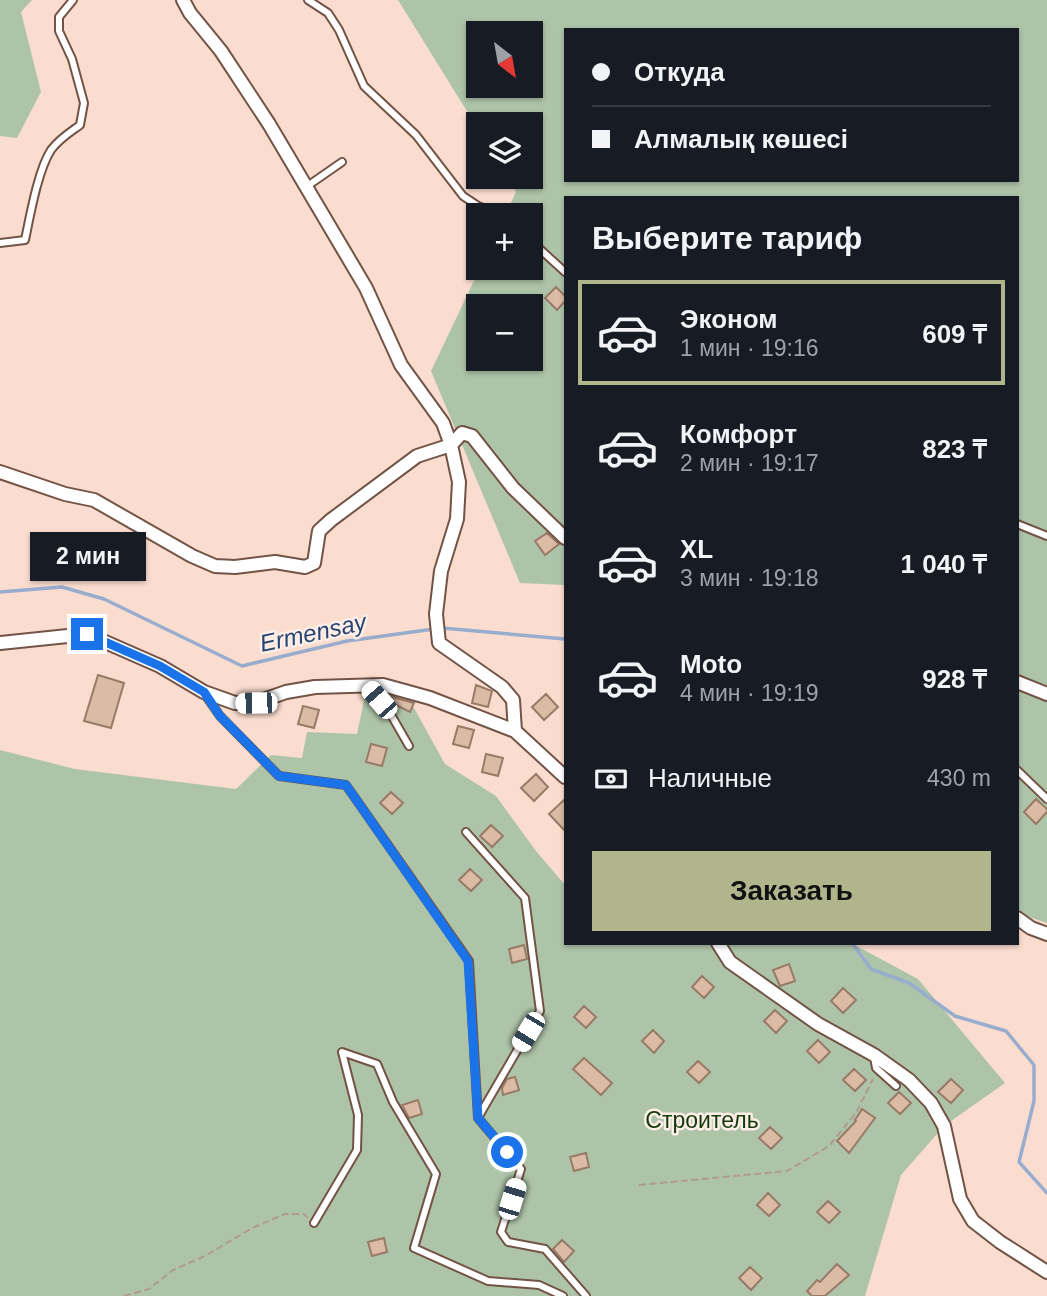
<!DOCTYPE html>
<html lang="ru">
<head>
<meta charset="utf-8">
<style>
  body { margin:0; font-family:Helvetica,sans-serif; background:#20242c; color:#f1f3f6; height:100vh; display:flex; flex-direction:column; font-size:26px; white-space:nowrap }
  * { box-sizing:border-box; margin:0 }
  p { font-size:23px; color:#9ea1a6 }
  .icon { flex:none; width:38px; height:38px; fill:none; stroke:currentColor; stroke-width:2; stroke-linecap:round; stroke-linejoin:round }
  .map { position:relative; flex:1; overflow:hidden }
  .details { position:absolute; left:564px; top:196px; width:455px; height:749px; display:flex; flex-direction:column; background:#171b24; border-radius:0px; box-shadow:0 2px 5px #0004 }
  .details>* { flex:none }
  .guide { position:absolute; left:564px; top:28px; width:455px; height:154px; border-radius:0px; box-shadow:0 2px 5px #0004; display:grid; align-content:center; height:154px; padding:0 28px; background:#171b24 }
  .needle { width:46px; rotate:149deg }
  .controls { position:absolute; left:466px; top:21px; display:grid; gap:14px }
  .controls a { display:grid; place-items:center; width:77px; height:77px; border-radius:0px; background:#171b24; box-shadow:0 2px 5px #0004; font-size:35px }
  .end { position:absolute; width:32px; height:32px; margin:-16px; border:9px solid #1a73e8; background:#fff; box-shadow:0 0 0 4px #fff }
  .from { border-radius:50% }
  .bubble { position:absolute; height:49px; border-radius:0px; background:#171b24; box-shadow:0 2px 5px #0004; font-size:23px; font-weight:700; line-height:49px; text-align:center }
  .car { position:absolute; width:21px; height:42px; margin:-21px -10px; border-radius:9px; box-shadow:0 0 5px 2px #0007; background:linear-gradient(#fff 24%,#345 0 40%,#fff 0 76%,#345 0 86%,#fff 0) }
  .guide b { display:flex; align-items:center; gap:24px; height:66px; font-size:26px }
  .guide b+b { border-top:2px solid #363941 }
  .guide i { width:18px; height:18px; background:#f1f3f6 }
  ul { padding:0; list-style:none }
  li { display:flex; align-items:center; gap:21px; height:105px; margin:0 14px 10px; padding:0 14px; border:4px solid transparent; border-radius:0px }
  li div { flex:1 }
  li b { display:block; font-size:26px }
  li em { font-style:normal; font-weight:700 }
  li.active { border-color:#b0b58c }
  li>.icon { width:63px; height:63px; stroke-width:1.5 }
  h2 { padding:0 28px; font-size:32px; line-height:84px }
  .pay { display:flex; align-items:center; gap:18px; height:77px; padding:0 28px; font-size:26px }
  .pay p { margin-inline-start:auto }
  .action { display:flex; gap:14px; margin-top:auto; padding:14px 28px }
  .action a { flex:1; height:80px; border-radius:0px; background:#b0b58c; color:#111; font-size:28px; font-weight:700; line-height:80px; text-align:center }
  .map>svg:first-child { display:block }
</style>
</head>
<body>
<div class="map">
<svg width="1047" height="1296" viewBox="0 0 1047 1296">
  <rect width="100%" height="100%" fill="#fbddd0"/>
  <path fill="#aec4a9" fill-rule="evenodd" d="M0,0h32l-11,12 20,80 -24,46 -17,-2z
    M398,0h649v923l-30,-10v-715h-452v387l-45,-2 -89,-212 49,-103h50v-53h-25l11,-23 -9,-15h23v-53h-52v5zM565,30h452v150h-452zM478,33h52v53h-52zM478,306h52v53h-52z
    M367,686l37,4 41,74 51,32 40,55 29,34v58h286l67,36 87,104 -61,43 -43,49 -36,121h-865v-546l75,19 161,20 35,-34 31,3 5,-26 50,2z"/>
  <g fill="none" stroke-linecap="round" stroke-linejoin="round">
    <path stroke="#98adce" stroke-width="3.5" d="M0,592l62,-5 42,12 138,67 105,-25 87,-12
      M442,628l123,11
      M852,943l19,26 38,14 46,33 51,15 28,34v36l-15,61 28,31"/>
  </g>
  <path fill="#dbbba6" stroke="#987b67" stroke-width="2" d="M556,287l9,9v5l-8,9 -12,-12z
    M547,533l12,11 -14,11 -10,-14z
    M98,675l26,8 -13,45 -27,-7z
    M476,685l16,6 -4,16 -16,-4z
    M381,694l33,9 -4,9 -22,-11z
    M546,694l12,13 -14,13 -12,-13z
    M303,706l16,4 -5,18 -16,-4z
    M458,726l16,4 -5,18 -16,-4z
    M371,744l16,4 -5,18 -16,-4z
    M486,754l17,4 -5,18 -16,-4z
    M536,774l12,13 -14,14 -13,-13z
    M391,792l12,11 -11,11 -12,-11z
    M565,799v32l-16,-17z
    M1036,799l11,10v3l-11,12 -12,-12z
    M491,825l12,11 -11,11 -12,-11z
    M470,869l12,11 -11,11 -12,-11z
    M524,945l3,14 -15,4 -3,-14z
    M789,964l6,17 -15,5 -7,-16z
    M702,976l12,11 -10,11 -12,-11z
    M843,988l13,12 -13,13 -12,-12z
    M584,1006l12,11 -10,11 -12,-11z
    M775,1010l12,11 -11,12 -12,-12z
    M653,1030l11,11 -10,12 -12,-12z
    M818,1040l12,12 -11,11 -12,-12z
    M584,1058l28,25 -11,12 -28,-26z
    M698,1061l12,11 -11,11 -12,-11z
    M854,1069l12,11 -11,11 -12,-11z
    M515,1077l4,13 -16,5 -1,-7 5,-9z
    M951,1079l12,11 -12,13 -13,-11z
    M899,1092l12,11 -11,11 -12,-11z
    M418,1100l4,14 -13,4 -7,-13z
    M862,1109l13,9 -26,35 -12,-12 19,-20 -1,-1z
    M770,1127l12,11 -11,11 -12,-11z
    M586,1153l3,14 -15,4 -4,-14z
    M768,1193l12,12 -11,11 -12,-11z
    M828,1201l12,11 -11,11 -12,-11z
    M384,1238l3,14 -15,4 -4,-14z
    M562,1240l12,11 -10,11 -11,-13z
    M837,1264l12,11 -24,21h-13l-5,-5 10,-11 3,2z
    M750,1267l12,11 -11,12 -12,-12z"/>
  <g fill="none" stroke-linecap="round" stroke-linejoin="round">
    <g stroke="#725345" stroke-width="10">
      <path id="lane" d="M308,0l20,13 11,17 25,56 52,49 47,61 15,10 22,9
        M306,187l36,-25
        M530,240l35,32
        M0,243l25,-3c5,-24 13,-70 26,-90 8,-11 18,-17 29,-25l4,-22 -12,-44 -13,-28v-14l14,-17
        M1017,524l30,12
        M367,686l23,27 19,33
        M206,696l14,20 59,60 67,9 123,176 9,157 43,51 -20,63 7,10 37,7 41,47
        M1017,770l30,29
        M466,832l59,66 15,113 -61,105
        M874,1057l2,11 20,18
        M314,1223l43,-73 1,-35 -16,-63 35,12 16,38 43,72 -22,74 74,33 51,4 24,11"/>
    </g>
    <g stroke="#725345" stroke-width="16">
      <path id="street" d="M183,0l7,13 31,38 48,73 97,164 35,77 42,58 8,22 8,37 -2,37 -16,52 -5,43 3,29 63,44 11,13 2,31
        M0,472l65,22 29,6 98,56 23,10 20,1 40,-5 30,5 9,-4 5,-32 12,-11 86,-64 34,-11 11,-12 10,3 41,52 52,50
        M0,643l87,-9 73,32 44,26 31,11h20l31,-11 29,-5 68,-2 47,13 85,33 50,46
        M1017,682l30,12
        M1017,918l14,10 16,6
        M718,943l12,19 88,62 56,31 35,25 22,23 13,23 16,73 13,22 27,21 47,30"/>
    </g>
    <path stroke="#b19a8f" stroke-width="2" stroke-dasharray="7 3.5" stroke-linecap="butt" d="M639,1185l148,-14 42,-25 27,-33 17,-34
      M124,1296l25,-7 24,-19 32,-14 47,-28 33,-14h19l4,4"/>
    <use href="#lane" stroke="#fff" stroke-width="6"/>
    <use href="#street" stroke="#fff" stroke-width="12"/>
  </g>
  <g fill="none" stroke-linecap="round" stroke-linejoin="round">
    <path stroke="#1a73e8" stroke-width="9" d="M87,634l73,32 44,26 16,24 59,60 67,9 122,176 10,157 29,34"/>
  </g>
  <g text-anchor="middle" stroke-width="5" stroke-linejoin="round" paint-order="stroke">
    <g font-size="23" fill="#14390b" stroke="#fdeee7">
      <text x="702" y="1128">Строитель</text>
    </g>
    <g font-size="24" font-style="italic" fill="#284572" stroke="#fdeee7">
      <text transform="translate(313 633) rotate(-12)" y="8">Ermensay</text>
    </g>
  </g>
</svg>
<div class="controls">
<a><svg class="needle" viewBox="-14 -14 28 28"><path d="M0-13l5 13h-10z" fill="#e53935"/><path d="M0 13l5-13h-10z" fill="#9ea1a6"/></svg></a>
<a><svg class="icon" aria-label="layers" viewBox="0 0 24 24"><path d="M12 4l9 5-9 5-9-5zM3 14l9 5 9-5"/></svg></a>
<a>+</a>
<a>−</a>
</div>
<i class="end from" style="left:507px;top:1152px"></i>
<i class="end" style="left:87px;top:634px"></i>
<div class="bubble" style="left:30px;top:532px;width:116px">2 мин</div>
<i class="car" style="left:379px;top:700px;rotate:319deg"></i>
<i class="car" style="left:256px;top:703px;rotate:269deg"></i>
<i class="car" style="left:528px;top:1032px;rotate:211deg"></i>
<i class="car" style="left:512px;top:1199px;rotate:17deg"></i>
<div class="guide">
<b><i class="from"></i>Откуда</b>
<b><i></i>Алмалық көшесі</b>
</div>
<section class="details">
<h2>Выберите тариф</h2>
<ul>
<li class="active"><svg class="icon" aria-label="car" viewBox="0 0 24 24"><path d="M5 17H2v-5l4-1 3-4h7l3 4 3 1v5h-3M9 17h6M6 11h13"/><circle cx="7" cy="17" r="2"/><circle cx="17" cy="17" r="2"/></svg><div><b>Эконом</b><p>1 мин · 19:16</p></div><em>609 ₸</em></li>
<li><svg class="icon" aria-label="car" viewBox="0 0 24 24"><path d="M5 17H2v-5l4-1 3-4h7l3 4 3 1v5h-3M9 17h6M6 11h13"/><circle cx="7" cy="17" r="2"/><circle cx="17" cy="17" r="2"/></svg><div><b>Комфорт</b><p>2 мин · 19:17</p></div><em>823 ₸</em></li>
<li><svg class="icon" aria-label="car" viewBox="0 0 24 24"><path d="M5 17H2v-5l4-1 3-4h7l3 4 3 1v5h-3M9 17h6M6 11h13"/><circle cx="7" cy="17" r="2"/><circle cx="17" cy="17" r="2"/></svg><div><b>XL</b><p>3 мин · 19:18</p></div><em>1 040 ₸</em></li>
<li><svg class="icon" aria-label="car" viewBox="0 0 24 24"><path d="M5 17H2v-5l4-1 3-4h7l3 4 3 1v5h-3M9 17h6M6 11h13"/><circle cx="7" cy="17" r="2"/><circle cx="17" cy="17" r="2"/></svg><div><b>Moto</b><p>4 мин · 19:19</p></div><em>928 ₸</em></li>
</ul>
<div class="pay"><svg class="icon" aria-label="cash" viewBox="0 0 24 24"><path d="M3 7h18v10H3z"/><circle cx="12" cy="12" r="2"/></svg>Наличные<p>430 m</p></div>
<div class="action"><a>Заказать</a></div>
</section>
</div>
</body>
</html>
